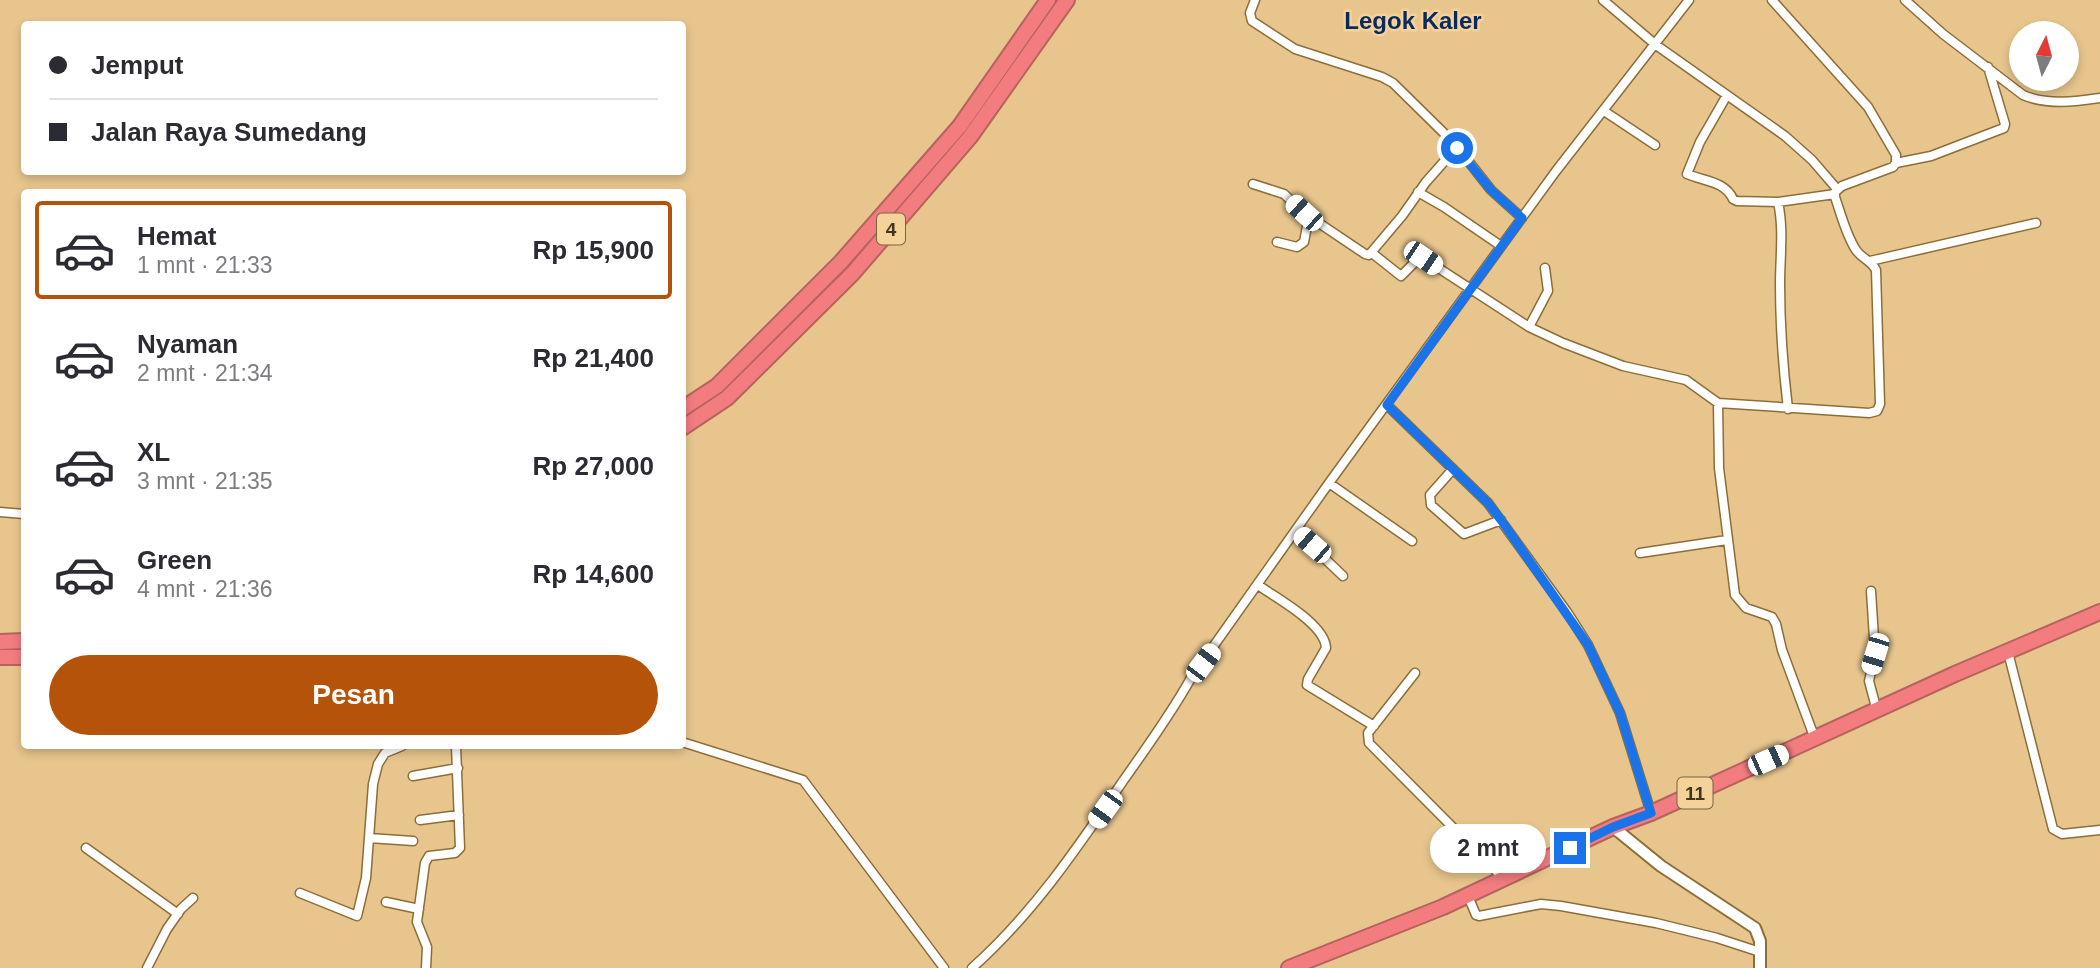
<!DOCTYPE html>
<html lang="id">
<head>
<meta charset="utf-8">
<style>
  body { margin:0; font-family:Helvetica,sans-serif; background:#f2f2f3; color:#2b2b33; height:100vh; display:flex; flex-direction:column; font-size:26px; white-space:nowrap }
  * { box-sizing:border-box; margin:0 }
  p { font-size:23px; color:#7c7c81 }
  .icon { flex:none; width:38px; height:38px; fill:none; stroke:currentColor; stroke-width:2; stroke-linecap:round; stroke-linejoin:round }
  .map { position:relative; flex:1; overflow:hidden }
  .sheet { position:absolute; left:21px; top:189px; width:665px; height:560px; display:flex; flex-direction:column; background:#fff; border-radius:7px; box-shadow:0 4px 10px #0003 }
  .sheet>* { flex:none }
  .guide { position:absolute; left:21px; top:21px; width:665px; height:154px; border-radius:7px; box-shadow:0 4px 10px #0003; display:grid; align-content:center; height:154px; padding:0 28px; background:#fff }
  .needle { width:46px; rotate:6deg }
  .fabs { position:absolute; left:2009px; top:21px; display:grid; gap:14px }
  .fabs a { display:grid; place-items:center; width:70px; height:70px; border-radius:50%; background:#fff; box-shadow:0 4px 10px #0003; font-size:35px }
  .end { position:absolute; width:32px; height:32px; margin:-16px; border:9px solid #1a73e8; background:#fff; box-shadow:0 0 0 4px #fff }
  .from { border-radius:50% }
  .bubble { position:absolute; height:49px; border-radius:24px; background:#fff; box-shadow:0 4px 10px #0003; font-size:23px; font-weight:700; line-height:49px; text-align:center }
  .car { position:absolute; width:21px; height:42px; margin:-21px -10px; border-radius:9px; box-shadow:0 0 5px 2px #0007; background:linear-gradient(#fff 24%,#345 0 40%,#fff 0 76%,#345 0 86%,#fff 0) }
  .guide b { display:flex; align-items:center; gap:24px; height:66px; font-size:26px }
  .guide b+b { border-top:2px solid #e1e1e2 }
  .guide i { width:18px; height:18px; background:#2b2b33 }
  ul { padding:12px 0 0; list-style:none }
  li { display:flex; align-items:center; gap:21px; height:98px; margin:0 14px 10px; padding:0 14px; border:4px solid transparent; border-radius:7px }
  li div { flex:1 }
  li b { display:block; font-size:26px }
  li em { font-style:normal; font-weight:700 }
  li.on { border-color:#b45309 }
  li>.icon { width:63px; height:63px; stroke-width:1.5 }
  .action { display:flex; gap:14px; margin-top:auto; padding:14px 28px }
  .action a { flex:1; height:80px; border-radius:42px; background:#b45309; color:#fff; font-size:28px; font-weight:700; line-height:80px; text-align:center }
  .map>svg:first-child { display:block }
</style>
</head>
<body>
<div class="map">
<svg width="2100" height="968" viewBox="0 0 2100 968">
  <rect width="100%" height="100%" fill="#e7c58d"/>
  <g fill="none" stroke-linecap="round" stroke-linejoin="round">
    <g stroke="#8d6d38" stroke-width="11">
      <path id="street" d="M1255,0l-5,13 2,8 43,28 87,28 11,6 61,60 37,47 31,28
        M1603,0l53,45 129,91 27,24 25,29
        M1905,0l38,34 80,61c23,10 52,7 77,3
        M1727,95l-27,47 -13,32c16,7 38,7 46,25l4,2 41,1c6,28 2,54 2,82 0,42 3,83 8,125
        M1604,111l51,34
        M1896,163l35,-7 73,-28 1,-4 -17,-57
        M1253,184l31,10 20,19 61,41 4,1 33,-39 24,-34 31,-35
        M1418,192l26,15 57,39
        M1778,202l57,-8
        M1277,242l20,5 7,-5 5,-26
        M1372,253l29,23 17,-17 5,-1 106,69 34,16 60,23 63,14 32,23 1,65 16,127 11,13 26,9 4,7 6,26 33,89
        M1870,261l166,-38
        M1529,327l19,-36 -3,-23
        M1718,403l151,10 8,-2 3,-7 -4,-134c-5,-10 -14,-11 -20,-20 -10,-15 -15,-36 -21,-53v-5l7,-6 51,-19 3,-4v-8l-28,-48 -96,-107
        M1387,405l101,98 79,109 21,33 32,68 31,100
        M1453,469l-23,26 1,10 33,29 37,-14
        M1329,483l83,58
        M0,512l24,2
        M1296,531l47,45
        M1640,553l87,-13
        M1258,585c18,13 67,39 68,63l-18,31 -1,6 67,41
        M1871,591l4,63 -6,27 8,30
        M2008,652l45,177 9,5 38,-4
        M1415,673l-47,60 1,10 136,137
        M682,742l121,38 141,188
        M413,776l45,-8
        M420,820l39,-5
        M369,838l44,3
        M86,848l92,66
        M300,893l57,23 9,-38 7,-94 5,-20 7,-11 17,-7
        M1468,896l8,19 3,1 62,-12 20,2 95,17 61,15 43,14
        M386,902l33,7
        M147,968l20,-39 14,-20 12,-11
        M426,968l1,-21 -10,-25 8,-59 4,-7 26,-3 5,-5 -4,-102
        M972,968c60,-53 106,-121 151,-187 24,-34 48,-67 68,-103l138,-195 227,-312 133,-171"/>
    </g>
    <g stroke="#8d6d38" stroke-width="14">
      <path id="secondary" d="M1613,827l48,39 94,62 5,13v27"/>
    </g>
    <g stroke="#b5635d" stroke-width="18">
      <path id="highway" d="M682,409l35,-23 124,-124 119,-136 88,-126
        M682,428l45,-30 126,-125 117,-136 97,-137
        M0,642l24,-1
        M0,657h24
        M1289,968l154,-61 170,-80 38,-14 304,-139 145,-62"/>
    </g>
    <use href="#street" stroke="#fff" stroke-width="8"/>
    <use href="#secondary" stroke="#fff" stroke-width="10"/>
    <use href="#highway" stroke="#f37c7f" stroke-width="14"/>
  </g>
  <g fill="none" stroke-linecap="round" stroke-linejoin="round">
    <path stroke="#1a73e8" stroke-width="9" d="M1457,148l34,42 31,28 -135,187 101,98 13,17 87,125 32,68 31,100 -38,14 -43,21"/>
  </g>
  <g text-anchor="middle" stroke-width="5" stroke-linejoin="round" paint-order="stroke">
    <g fill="#f4d29a" stroke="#776443" stroke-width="2">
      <rect x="877" y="213.5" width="28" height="31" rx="5"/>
      <rect x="1677.5" y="777.5" width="35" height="31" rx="5"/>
    </g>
    <g font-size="19" font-weight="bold" fill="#42351e">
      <text x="891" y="236">4</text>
      <text x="1695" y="800">11</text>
    </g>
    <g font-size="24" font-weight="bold" fill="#082a5d" stroke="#f4d29a">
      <text x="1413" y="29">Legok Kaler</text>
    </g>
  </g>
</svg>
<div class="fabs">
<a><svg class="needle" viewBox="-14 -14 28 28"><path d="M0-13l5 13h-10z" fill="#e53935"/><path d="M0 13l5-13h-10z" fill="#7c7c81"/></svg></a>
</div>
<i class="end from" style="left:1457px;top:148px"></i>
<i class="end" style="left:1570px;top:848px"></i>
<div class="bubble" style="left:1430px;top:824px;width:116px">2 mnt</div>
<i class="car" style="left:1304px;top:213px;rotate:312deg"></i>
<i class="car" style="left:1423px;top:258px;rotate:124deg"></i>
<i class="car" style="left:1312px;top:545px;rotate:311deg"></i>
<i class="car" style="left:1875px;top:654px;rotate:197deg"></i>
<i class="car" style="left:1203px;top:663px;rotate:37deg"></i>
<i class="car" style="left:1768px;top:760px;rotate:66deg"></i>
<i class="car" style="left:1105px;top:809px;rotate:216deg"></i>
<div class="guide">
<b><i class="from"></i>Jemput</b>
<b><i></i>Jalan Raya Sumedang</b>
</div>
<section class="sheet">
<ul>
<li class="on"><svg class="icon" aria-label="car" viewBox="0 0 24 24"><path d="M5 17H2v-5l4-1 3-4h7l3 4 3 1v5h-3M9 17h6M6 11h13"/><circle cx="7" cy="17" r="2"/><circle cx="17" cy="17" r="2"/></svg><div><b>Hemat</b><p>1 mnt · 21:33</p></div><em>Rp 15,900</em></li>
<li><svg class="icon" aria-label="car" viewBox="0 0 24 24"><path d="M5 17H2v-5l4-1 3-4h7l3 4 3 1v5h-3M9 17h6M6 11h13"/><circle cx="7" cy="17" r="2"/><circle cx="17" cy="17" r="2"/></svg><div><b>Nyaman</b><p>2 mnt · 21:34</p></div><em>Rp 21,400</em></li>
<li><svg class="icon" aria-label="car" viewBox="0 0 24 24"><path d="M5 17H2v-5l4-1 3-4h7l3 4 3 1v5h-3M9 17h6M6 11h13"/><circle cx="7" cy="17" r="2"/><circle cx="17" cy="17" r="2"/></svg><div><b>XL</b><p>3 mnt · 21:35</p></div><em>Rp 27,000</em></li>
<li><svg class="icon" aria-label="car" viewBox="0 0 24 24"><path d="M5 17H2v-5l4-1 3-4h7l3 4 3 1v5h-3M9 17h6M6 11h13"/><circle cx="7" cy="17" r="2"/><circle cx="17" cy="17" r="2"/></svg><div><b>Green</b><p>4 mnt · 21:36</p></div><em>Rp 14,600</em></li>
</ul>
<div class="action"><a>Pesan</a></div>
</section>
</div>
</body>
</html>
